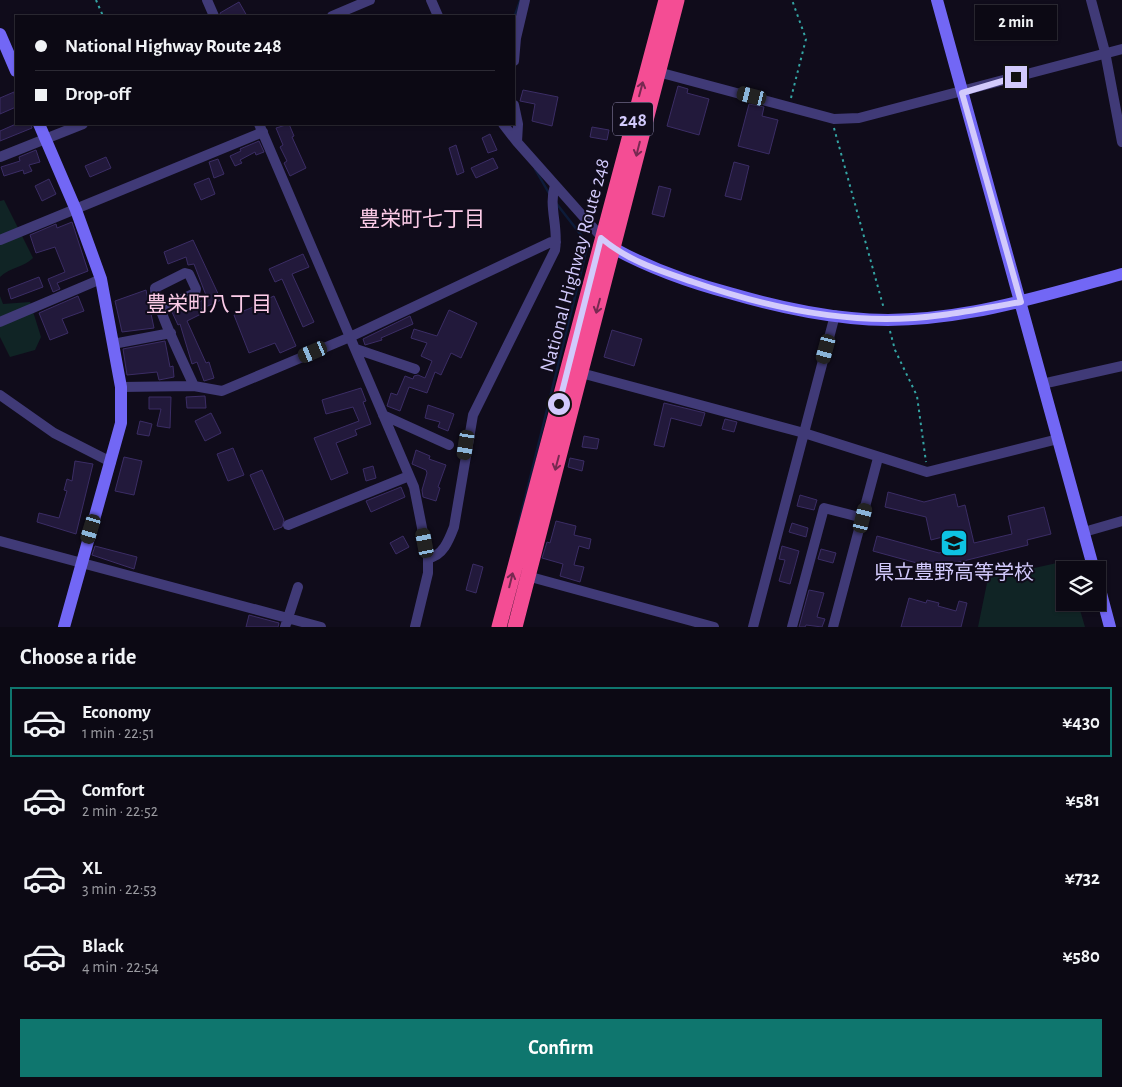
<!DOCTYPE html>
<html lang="en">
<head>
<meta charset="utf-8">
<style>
  body { margin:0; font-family:"Alegreya Sans","Noto Sans JP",sans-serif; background:#1a1722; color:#f1f3f6; height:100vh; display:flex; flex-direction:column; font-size:19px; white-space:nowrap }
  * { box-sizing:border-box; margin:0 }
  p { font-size:16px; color:#9a9aa0 }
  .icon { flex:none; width:28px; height:28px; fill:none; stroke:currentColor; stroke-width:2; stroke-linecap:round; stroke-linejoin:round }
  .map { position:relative; height:627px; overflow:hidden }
  .drawer { display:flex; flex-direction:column; background:#0c0914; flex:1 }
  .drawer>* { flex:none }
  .hud { position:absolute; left:15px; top:15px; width:500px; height:110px; border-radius:0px; box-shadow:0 1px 4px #0004,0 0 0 1px #2c2a34; display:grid; align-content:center; height:110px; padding:0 20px; background:#0c0914 }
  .controls { position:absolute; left:1056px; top:561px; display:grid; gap:10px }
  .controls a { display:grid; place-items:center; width:50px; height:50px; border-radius:0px; background:#0c0914; box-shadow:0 1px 4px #0004,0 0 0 1px #2c2a34; font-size:25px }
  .end { position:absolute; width:22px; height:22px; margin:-11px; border:6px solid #d2cafc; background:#111; box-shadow:0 0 0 2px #111 }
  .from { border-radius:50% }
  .bubble { position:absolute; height:35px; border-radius:0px; background:#0c0914; box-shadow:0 1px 4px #0004,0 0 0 1px #2c2a34; font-size:16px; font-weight:700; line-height:35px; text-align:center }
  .car { position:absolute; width:15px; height:30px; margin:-15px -8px; border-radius:6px; box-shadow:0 0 4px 1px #0007; background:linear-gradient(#222 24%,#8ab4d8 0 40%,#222 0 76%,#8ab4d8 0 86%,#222 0) }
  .hud b { display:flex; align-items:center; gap:18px; height:48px; font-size:19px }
  .hud b+b { border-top:1px solid #2c2a34 }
  .hud i { width:12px; height:12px; background:#f1f3f6 }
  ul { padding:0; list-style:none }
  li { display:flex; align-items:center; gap:15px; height:70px; margin:0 10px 8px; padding:0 10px; border:2px solid transparent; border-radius:0px }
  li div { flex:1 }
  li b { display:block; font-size:19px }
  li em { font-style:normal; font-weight:700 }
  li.current { border-color:#0f766e }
  li>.icon { width:45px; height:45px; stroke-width:1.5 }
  h2 { padding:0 20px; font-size:22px; line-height:60px }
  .primary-button { display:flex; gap:10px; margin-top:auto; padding:10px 20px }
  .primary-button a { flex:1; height:58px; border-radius:0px; background:#0f766e; color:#fff; font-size:20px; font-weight:700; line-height:58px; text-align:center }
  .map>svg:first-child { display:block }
</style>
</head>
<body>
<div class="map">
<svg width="1122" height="627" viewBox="0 0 1122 627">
  <rect width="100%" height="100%" fill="#100c1b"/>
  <path fill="#102425" d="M4,200l29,58c-10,10 -23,9 -33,19v-76z
    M0,296l3,8 27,-2 11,35 -6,13 -25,7 -10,-20z
    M1066,561l3,9h-4v32l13,1 7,24h-107l10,-49z"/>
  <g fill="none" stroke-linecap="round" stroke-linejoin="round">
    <path stroke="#0d1b39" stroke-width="2.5" d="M514,18l6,-17
      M535,169l15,26
      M517,531l71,-287 -32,-41"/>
  </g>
  <path fill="#22193b" stroke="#3b2d65" d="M239,2l8,14h-26l-1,-3z
    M678,86l10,3 -1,4 22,6 -10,36 -32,-9z
    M523,90l35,7 -6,29 -20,-5 3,-17 -15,-3z
    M14,92l2,15 -16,7v-16z
    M749,104l15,3 -2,9 16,4 -9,34 -31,-8z
    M16,124h15l1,4 -32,13v-10z
    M289,124l5,12 -2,1 14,31 -16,8 -6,-13 3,-2 -7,-14 3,-2 -7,-17z
    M592,127l17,3 -2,10 -17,-3z
    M490,134l7,16 -9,3 -6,-15z
    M259,141l5,11 -8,3 -1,-3 -15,8 2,3 -7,3 -5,-10 11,-5 -1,-2z
    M456,145l8,27 -7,3 -8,-27z
    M36,150l4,12 -11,3 3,6 -8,3 -1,-4 -19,6 -3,-9 19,-6 -1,-4z
    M106,157l5,11 -21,9 -5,-11z
    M493,158l5,10 -22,10 -5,-10z
    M218,159l6,15 -10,4 -5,-16z
    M734,162l15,4 -8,34 -16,-4z
    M209,178l6,16 -14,6 -7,-16z
    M49,179l7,15 -14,7 -7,-15z
    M659,186l12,3 -7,28 -12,-3z
    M72,222l16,49 -31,12 3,6 -7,3 -5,-13 17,-7 -10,-25 -19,6 -6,-18 26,-11 1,4z
    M193,240l28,60 -20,9 2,4 -16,8 19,42 3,-1 5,16 -10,3 -7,-19 -5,2 -12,-40 -2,1 -6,-13 10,-5 2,3 23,-12 -13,-34 -6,1 -2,-8 -18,7 -4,-12z
    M303,254l6,13 -17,7 22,48 -11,5 -21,-48 -7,3 -6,-13z
    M39,277l4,10 -32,12 -3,-10z
    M146,290l8,38 -32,4 -7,-31z
    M78,296l6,15 -22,8 6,14 -18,7 -11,-27z
    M274,296l22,50 -16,7 -5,-10 -26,10 -15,-38 24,-10v-2z
    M449,310l28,13 -16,35 -10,-5 -10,22 -6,-3 -8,21 -18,-6 -9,24 -13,-5 4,-13 6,2 8,-19 8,3 1,-3 4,-1 7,3 7,-17 -11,-5 6,-13 -16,-5 3,-9 23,7z
    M410,316l3,8 -32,14 1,2 -17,5 -2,-6z
    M612,330l30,9 -8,27 -30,-9z
    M165,341l5,26 3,-1 1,11 -15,3 -2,-8 -30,3 -4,-26z
    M361,388l5,13 -3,1 8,22 -16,6 2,5 -21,8 12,30 -17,7 -17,-42 45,-17 -6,-14 -27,7 -4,-14z
    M205,396l1,12h-19l-1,-11z
    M149,397h22l-1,31 -13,-2 4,-17h-12z
    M664,403l41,10 -4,13 -30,-8 -7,29 -10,-2z
    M428,405l26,9 -6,17 -10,-4 2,-5 -15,-4z
    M211,413l10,20 -16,8 -10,-20z
    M725,419l12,3 -3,10 -12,-3z
    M140,421l12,3 -3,12 -12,-2z
    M584,436l15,3 -2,10 -15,-2z
    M233,448l11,27 -16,6 -11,-27z
    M416,450l14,6 -1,3 17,6 -8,22 2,1 -4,13 -13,-4 -1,-7 5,-17 -1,-3 -14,-6z
    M124,457l18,4 -8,34 -19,-4z
    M570,458l14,3 -2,10 -14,-4z
    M75,461l18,3 -17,70 -39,-12 2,-9 20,5 8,-27 -3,-1 3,-11 5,2z
    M373,466l3,12 -10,3 -3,-12z
    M262,470l22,50 -2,7 -8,3 -24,-55z
    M401,487l4,10 -34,15 -5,-11z
    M888,492l36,10 31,-8 3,13 7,-2 9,38 38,-9 -4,-18 36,-9 7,27 -24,6 1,5 -93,23 -62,-17 4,-15 62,17 22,-6 -3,-14 -27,7 -5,-23 -41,-10z
    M800,495l17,5 -3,10 -17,-4z
    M556,521l20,5 -2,9 17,4 -2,10 -10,-3 -5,19 10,2 -4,15 -20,-6 3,-12 -21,-6 5,-16 3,1z
    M792,523l16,5 -2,9 -17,-5z
    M403,536l6,11 -13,7 -6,-11z
    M95,546l42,11 -3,12 -42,-14z
    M782,546l17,5 -9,33 -11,-3 6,-21 -6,-1z
    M821,549l15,4 -3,10 -15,-4z
    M473,564l10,3 -7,26 -10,-3z
    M809,590l15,3 -7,24 8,2 -3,8 -16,-2 -1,2h-6z
    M909,598l17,5 1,-3 12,3 -1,3 18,5 3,-10 8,2 -6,24h-60z
    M249,615l30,8 -1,4h-32z"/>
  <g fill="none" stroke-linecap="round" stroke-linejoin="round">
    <path stroke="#34a5a4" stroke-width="2" stroke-dasharray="2.5 4" stroke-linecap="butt" d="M96,0l7,16
      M791,98l15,-59 -14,-39
      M834,128l50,181
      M890,331l5,19 22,46 9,66"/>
    <path stroke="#403a77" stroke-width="10" d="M207,0l7,16
      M431,0l7,16
      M1091,0l14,52 17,90
      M332,16l38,-16
      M514,61l2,-23 9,-38
      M658,72l176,47 25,-1 263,-69
      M514,105l4,19 -1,18
      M259,124l155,363 14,71v15l-13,54
      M503,124l14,18 88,99
      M0,157l83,-33
      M0,240l263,-108
      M161,309l34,-16 1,-4 -7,-15 -4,-1 -30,15c-1,15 31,80 39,98
      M0,322l101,-43
      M113,344l58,-11
      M356,349l59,20
      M581,373l223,60 123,39 131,-33
      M1042,384l80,-18
      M121,387l73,-1 28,5 128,-54 201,-95h5
      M0,395l54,38 57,29
      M383,415l66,30
      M288,525l121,-49
      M1084,532l38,-11
      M0,541l321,86
      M428,558c15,-2 21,-18 26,-31l19,-112 82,-165c4,-22 -7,-44 0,-65
      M527,576l187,51
      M285,627l13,-40
      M753,627l82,-312
      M792,627l32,-119 39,10
      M833,627l45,-169"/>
    <path stroke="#7267f5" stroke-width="12" d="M937,0l157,570
      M0,34l16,37
      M39,124l37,86 25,69 20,108v36l-57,204
      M613,248c38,21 78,35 120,46 38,11 78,20 118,24 92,10 184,-20 271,-44
      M1098,582l12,45"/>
    <path stroke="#f44d94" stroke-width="15" d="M499,627l167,-627
      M515,627l162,-627"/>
  </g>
  <defs><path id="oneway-shaft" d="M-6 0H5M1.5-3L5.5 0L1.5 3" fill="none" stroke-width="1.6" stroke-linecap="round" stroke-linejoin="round" transform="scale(1.25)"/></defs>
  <g stroke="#772951">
    <use href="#oneway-shaft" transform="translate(641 89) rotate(-75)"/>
    <use href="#oneway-shaft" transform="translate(638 149) rotate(104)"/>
    <use href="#oneway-shaft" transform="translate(598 306) rotate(105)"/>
    <use href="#oneway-shaft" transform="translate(557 463) rotate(105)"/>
    <use href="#oneway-shaft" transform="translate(511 580) rotate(-76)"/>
  </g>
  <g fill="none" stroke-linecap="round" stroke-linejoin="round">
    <path stroke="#d2cafc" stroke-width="6" d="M559,404l42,-166c27,23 59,33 92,44 61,21 127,37 193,37 45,0 90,-9 135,-17l-59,-209 54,-16"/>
  </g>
  <defs>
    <g id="school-square" transform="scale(1.4375)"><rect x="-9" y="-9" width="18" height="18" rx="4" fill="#0ec3e3" stroke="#100c1b"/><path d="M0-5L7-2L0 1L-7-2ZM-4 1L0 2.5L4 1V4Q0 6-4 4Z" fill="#111"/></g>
  </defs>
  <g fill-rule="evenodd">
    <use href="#school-square" x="954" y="543"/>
  </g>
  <g text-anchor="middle" stroke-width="4" stroke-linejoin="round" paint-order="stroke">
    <rect fill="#100c1b" stroke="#9891b8" stroke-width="1" x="613" y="102.5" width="40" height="33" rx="4"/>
    <g font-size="19" font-weight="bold" fill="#d2cafc">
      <text x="633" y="126">248</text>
    </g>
    <g font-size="20" fill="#d2cafc" stroke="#100c1b">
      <text transform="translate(574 265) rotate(-75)" y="7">National Highway Route 248</text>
    </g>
    <g font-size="20" fill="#d2cafc" stroke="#100c1b">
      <text x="954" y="579">県立豊野高等学校</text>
    </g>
    <g font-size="21" fill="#fccce8" stroke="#100c1b">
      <text x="422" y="226">豊栄町七丁目</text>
      <text x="209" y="311">豊栄町八丁目</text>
    </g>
  </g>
</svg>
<div class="controls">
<a><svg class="icon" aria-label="layers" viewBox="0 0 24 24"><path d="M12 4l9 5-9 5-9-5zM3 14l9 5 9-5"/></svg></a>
</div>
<i class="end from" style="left:559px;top:404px"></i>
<i class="end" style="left:1016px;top:77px"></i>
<div class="bubble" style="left:975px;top:5px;width:82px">2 min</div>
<i class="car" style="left:752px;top:96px;rotate:284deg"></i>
<i class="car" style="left:826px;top:349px;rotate:195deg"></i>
<i class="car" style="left:313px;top:352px;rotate:247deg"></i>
<i class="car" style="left:466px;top:445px;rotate:189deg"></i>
<i class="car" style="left:863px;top:518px;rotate:14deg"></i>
<i class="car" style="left:91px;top:529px;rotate:197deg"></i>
<i class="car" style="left:425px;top:543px;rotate:349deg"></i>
<div class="hud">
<b><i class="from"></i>National Highway Route 248</b>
<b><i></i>Drop-off</b>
</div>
</div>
<section class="drawer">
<h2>Choose a ride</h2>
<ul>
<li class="current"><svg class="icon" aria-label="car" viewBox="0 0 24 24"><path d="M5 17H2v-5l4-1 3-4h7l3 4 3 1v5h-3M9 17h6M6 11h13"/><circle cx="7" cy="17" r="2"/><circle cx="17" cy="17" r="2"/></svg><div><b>Economy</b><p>1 min · 22:51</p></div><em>¥430</em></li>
<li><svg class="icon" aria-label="car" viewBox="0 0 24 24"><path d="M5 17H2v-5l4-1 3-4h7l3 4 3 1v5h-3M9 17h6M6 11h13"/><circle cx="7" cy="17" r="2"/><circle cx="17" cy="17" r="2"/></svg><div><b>Comfort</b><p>2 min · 22:52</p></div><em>¥581</em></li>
<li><svg class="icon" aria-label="car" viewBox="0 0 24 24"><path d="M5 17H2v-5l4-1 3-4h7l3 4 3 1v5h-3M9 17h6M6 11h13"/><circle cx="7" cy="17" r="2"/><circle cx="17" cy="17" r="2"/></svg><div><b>XL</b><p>3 min · 22:53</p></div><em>¥732</em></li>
<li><svg class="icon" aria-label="car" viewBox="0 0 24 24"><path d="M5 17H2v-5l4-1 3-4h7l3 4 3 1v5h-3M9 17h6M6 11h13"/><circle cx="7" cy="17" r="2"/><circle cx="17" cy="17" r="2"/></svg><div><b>Black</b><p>4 min · 22:54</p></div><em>¥580</em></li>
</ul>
<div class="primary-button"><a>Confirm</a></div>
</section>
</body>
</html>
